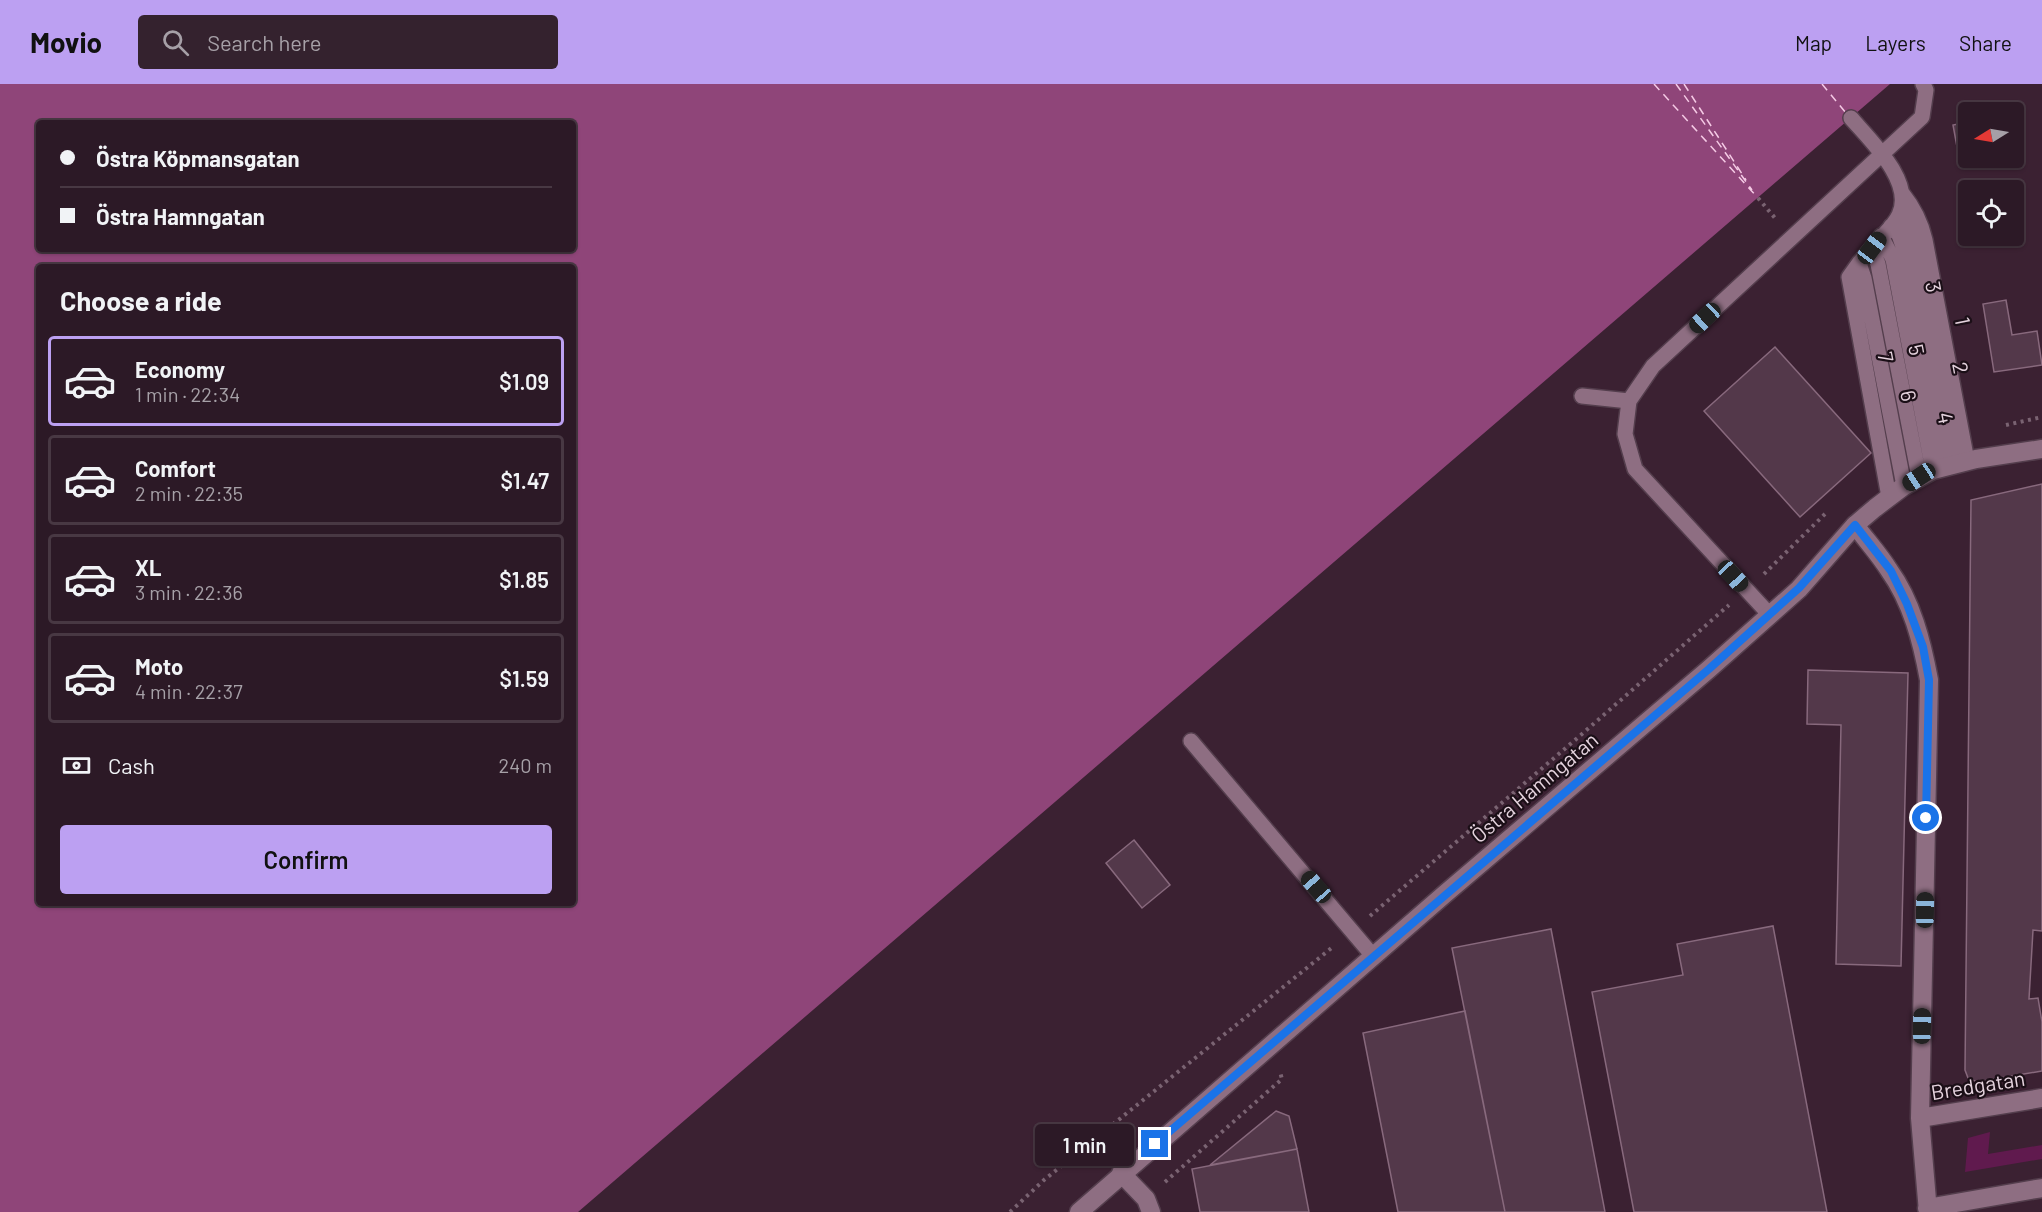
<!DOCTYPE html>
<html lang="en">
<head>
<meta charset="utf-8">
<style>
  body { margin:0; font-family:Barlow,sans-serif; background:#34222e; color:#f1f3f6; height:100vh; display:flex; flex-direction:column; font-size:22px; white-space:nowrap }
  * { box-sizing:border-box; margin:0 }
  p { font-size:20px; color:#a6a0a7 }
  .icon { flex:none; width:33px; height:33px; fill:none; stroke:currentColor; stroke-width:2; stroke-linecap:round; stroke-linejoin:round }
  .map { position:relative; flex:1; overflow:hidden }
  .side { position:absolute; left:36px; top:180px; width:540px; height:642px; display:flex; flex-direction:column; background:#2c1926; border-radius:6px; box-shadow:0 2px 4px #0004,0 0 0 2px #483843 }
  .side>* { flex:none }
  .guide { position:absolute; left:36px; top:36px; width:540px; height:132px; border-radius:6px; box-shadow:0 2px 4px #0004,0 0 0 2px #483843; display:grid; align-content:center; height:132px; padding:0 24px; background:#2c1926 }
  .needle { width:39px; rotate:259deg }
  .buttons { position:absolute; left:1958px; top:18px; display:grid; gap:12px }
  .buttons a { display:grid; place-items:center; width:66px; height:66px; border-radius:6px; background:#2c1926; box-shadow:0 2px 4px #0004,0 0 0 2px #483843; font-size:30px }
  .end { position:absolute; width:27px; height:27px; margin:-14px; border:8px solid #1a73e8; background:#fff; box-shadow:0 0 0 3px #fff }
  .from { border-radius:50% }
  .bubble { position:absolute; height:42px; border-radius:6px; background:#2c1926; box-shadow:0 2px 4px #0004,0 0 0 2px #483843; font-size:20px; font-weight:600; line-height:42px; text-align:center }
  .car { position:absolute; width:18px; height:36px; margin:-18px -9px; border-radius:8px; box-shadow:0 0 4px 2px #0007; background:linear-gradient(#222 24%,#8ab4d8 0 40%,#222 0 76%,#8ab4d8 0 86%,#222 0) }
  .guide b { display:flex; align-items:center; gap:21px; height:57px; font-size:22px }
  .guide b+b { border-top:2px solid #483843 }
  .guide i { width:15px; height:15px; background:#f1f3f6 }
  ul { padding:0; list-style:none }
  li { display:flex; align-items:center; gap:18px; height:90px; margin:0 12px 9px; padding:0 12px; border:3px solid #483843; border-radius:6px }
  li div { flex:1 }
  li b { display:block; font-size:22px }
  li em { font-style:normal; font-weight:600 }
  li.on { border-color:#bca0f2 }
  li>.icon { width:54px; height:54px; stroke-width:1.5 }
  h2 { padding:0 24px; font-size:27px; line-height:72px }
  .pay { display:flex; align-items:center; gap:15px; height:66px; padding:0 24px; font-size:22px }
  .pay p { margin-inline-start:auto }
  .button { display:flex; gap:12px; margin-top:auto; padding:12px 24px }
  .button a { flex:1; height:69px; border-radius:6px; background:#bca0f2; color:#111; font-size:24px; font-weight:600; line-height:69px; text-align:center }
  header { display:flex; align-items:center; gap:36px; box-sizing:border-box; height:84px; padding:0 30px; background:#bca0f2; color:#111 }
  header strong { font-size:28px }
  nav { display:flex; gap:33px; margin-inline-start:auto; font-size:21px }
  .search { width:420px; height:54px; background:#34222e; display:flex; align-items:center; gap:15px; box-sizing:border-box; padding:0 21px; border-radius:6px; color:#a6a0a7; font-size:22px }
  .map>svg:first-child { display:block }
</style>
</head>
<body>
<header>
<strong>Movio</strong>
<div class="search"><svg class="icon" aria-label="search" viewBox="0 0 24 24"><circle cx="10" cy="10" r="6"/><path d="M15 15l6 6"/></svg>Search here</div>
<nav><a>Map</a><a>Layers</a><a>Share</a></nav>
</header>
<div class="map">
<svg width="2042" height="1128" viewBox="0 0 2042 1128">
  <rect width="100%" height="100%" fill="#3b2132"/>
  <path fill="#601a4e" d="M1990,1048l-2,22 54,-9v14l-77,13 3,-34z"/>
  <path fill="#8f4579" fill-rule="evenodd" d="M0,0h1890l-1312,1128h-578zM39,39h534v126h-534zM39,183h534v636h-534z"/>
  <g fill="none" stroke-linecap="round" stroke-linejoin="round">
    <path stroke="#f5cae5" stroke-width="1.5" stroke-dasharray="8 6" stroke-linecap="butt" d="M1654,0l104,114
      M1676,0l76,106
      M1684,0l62,96
      M1822,0l24,29"/>
  </g>
  <path fill="#53384a" stroke="#88697d" stroke-width="1.5" d="M1968,38v23l-11,2 -4,-22z
    M2006,216l6,35 25,-4 5,34 -48,7 -11,-68z
    M1775,263l96,106 -71,64 -96,-106z
    M2042,400v447l-9,-1 -4,69 9,-1 4,24v49l-65,11 -9,-4 -3,-8 6,-570z
    M1808,586l100,3 -7,293 -65,-2 5,-239 -34,-1z
    M1134,756l36,45 -28,23 -36,-45z
    M1773,842l54,286h-193l-42,-220 91,-17 -6,-31z
    M1551,845l54,283h-100l-53,-264z
    M1465,927l40,201h-107l-35,-179z
    M1276,1027l13,5 8,33 -87,16z
    M1297,1065l12,63h-109l-8,-43z"/>
  <g fill="none" stroke-linecap="round" stroke-linejoin="round">
    <g stroke="#543e4d" stroke-width="18">
      <path id="lane" d="M1851,34c19,22 64,64 48,97 -5,12 -19,22 -27,33l6,16 41,213
        M1902,109c12,15 19,29 23,47l42,221
        M1900,130l9,12 7,21 40,216
        M1891,142l8,9 5,14 40,217
        M1881,152l12,23 40,211
        M1872,164l-13,15 5,15 40,208
        M1859,179l-10,14 40,220
        M1582,312l47,5
        M1769,530l-134,-145 -10,-35 4,-33 24,-35 269,-249 4,-27 -3,-6
        M1191,657l182,215"/>
    </g>
    <g stroke="#543e4d" stroke-width="21">
      <path id="street" d="M1855,441c11,15 24,29 34,45 23,32 33,72 40,110l-9,438 8,94
        M1920,1034l122,-20
        M1121,1089l25,26 5,13
        M1927,1124l115,-20"/>
    </g>
    <g stroke="#543e4d" stroke-width="21">
      <path id="secondary" d="M1079,1128l367,-319 263,-224 90,-80 56,-64 20,-17 29,-22 29,-16 43,-11 66,-10"/>
    </g>
    <path stroke="#7a6372" stroke-width="4" stroke-dasharray="3 4.5" stroke-linecap="butt" d="M1758,114l17,20
      M2006,341l36,-8
      M1764,490l61,-60
      M1370,832l212,-182 147,-129
      M1165,1098l117,-103 -2,-7
      M1010,1128l34,-32 290,-234"/>
    <use href="#lane" stroke="#8e6e82" stroke-width="15"/>
    <use href="#street" stroke="#8e6e82" stroke-width="18"/>
    <use href="#secondary" stroke="#8e6e82" stroke-width="18"/>
  </g>
  <g fill="none" stroke-linecap="round" stroke-linejoin="round">
    <path stroke="#1a73e8" stroke-width="8" d="M1155,1060l554,-475 90,-81 56,-63 36,46 16,33 16,43 6,33 -3,138"/>
  </g>
  <g text-anchor="middle" stroke-width="4.5" stroke-linejoin="round" paint-order="stroke">
    <g font-size="21" fill="#e5d3de" stroke="#1b0f17">
      <text transform="translate(1933 203) rotate(79)" y="7">3</text>
      <text transform="translate(1962 237) rotate(79)" y="7">1</text>
      <text transform="translate(1916 266) rotate(79)" y="7">5</text>
      <text transform="translate(1885 273) rotate(79)" y="7">7</text>
      <text transform="translate(1960 284) rotate(79)" y="7">2</text>
      <text transform="translate(1908 312) rotate(79)" y="7">6</text>
      <text transform="translate(1945 334) rotate(79)" y="7">4</text>
      <text transform="translate(1535 704) rotate(-40)" y="7">Östra Hamngatan</text>
      <text transform="translate(1978 1002) rotate(-9)" y="7">Bredgatan</text>
    </g>
  </g>
</svg>
<div class="buttons">
<a><svg class="needle" viewBox="-14 -14 28 28"><path d="M0-13l5 13h-10z" fill="#e53935"/><path d="M0 13l5-13h-10z" fill="#a6a0a7"/></svg></a>
<a><svg class="icon" aria-label="locate" viewBox="0 0 24 24"><circle cx="12" cy="12" r="6"/><path d="M12 2v4M12 18v4M2 12h4M18 12h4"/></svg></a>
</div>
<i class="end from" style="left:1926px;top:734px"></i>
<i class="end" style="left:1155px;top:1060px"></i>
<div class="bubble" style="left:1035px;top:1040px;width:99px">1 min</div>
<i class="car" style="left:1872px;top:164px;rotate:37deg"></i>
<i class="car" style="left:1705px;top:234px;rotate:227deg"></i>
<i class="car" style="left:1919px;top:393px;rotate:237deg"></i>
<i class="car" style="left:1733px;top:492px;rotate:137deg"></i>
<i class="car" style="left:1316px;top:803px;rotate:319deg"></i>
<i class="car" style="left:1925px;top:826px;rotate:1deg"></i>
<i class="car" style="left:1922px;top:942px;rotate:1deg"></i>
<div class="guide">
<b><i class="from"></i>Östra Köpmansgatan</b>
<b><i></i>Östra Hamngatan</b>
</div>
<section class="side">
<h2>Choose a ride</h2>
<ul>
<li class="on"><svg class="icon" aria-label="car" viewBox="0 0 24 24"><path d="M5 17H2v-5l4-1 3-4h7l3 4 3 1v5h-3M9 17h6M6 11h13"/><circle cx="7" cy="17" r="2"/><circle cx="17" cy="17" r="2"/></svg><div><b>Economy</b><p>1 min · 22:34</p></div><em>$1.09</em></li>
<li><svg class="icon" aria-label="car" viewBox="0 0 24 24"><path d="M5 17H2v-5l4-1 3-4h7l3 4 3 1v5h-3M9 17h6M6 11h13"/><circle cx="7" cy="17" r="2"/><circle cx="17" cy="17" r="2"/></svg><div><b>Comfort</b><p>2 min · 22:35</p></div><em>$1.47</em></li>
<li><svg class="icon" aria-label="car" viewBox="0 0 24 24"><path d="M5 17H2v-5l4-1 3-4h7l3 4 3 1v5h-3M9 17h6M6 11h13"/><circle cx="7" cy="17" r="2"/><circle cx="17" cy="17" r="2"/></svg><div><b>XL</b><p>3 min · 22:36</p></div><em>$1.85</em></li>
<li><svg class="icon" aria-label="car" viewBox="0 0 24 24"><path d="M5 17H2v-5l4-1 3-4h7l3 4 3 1v5h-3M9 17h6M6 11h13"/><circle cx="7" cy="17" r="2"/><circle cx="17" cy="17" r="2"/></svg><div><b>Moto</b><p>4 min · 22:37</p></div><em>$1.59</em></li>
</ul>
<div class="pay"><svg class="icon" aria-label="cash" viewBox="0 0 24 24"><path d="M3 7h18v10H3z"/><circle cx="12" cy="12" r="2"/></svg>Cash<p>240 m</p></div>
<div class="button"><a>Confirm</a></div>
</section>
</div>
</body>
</html>
